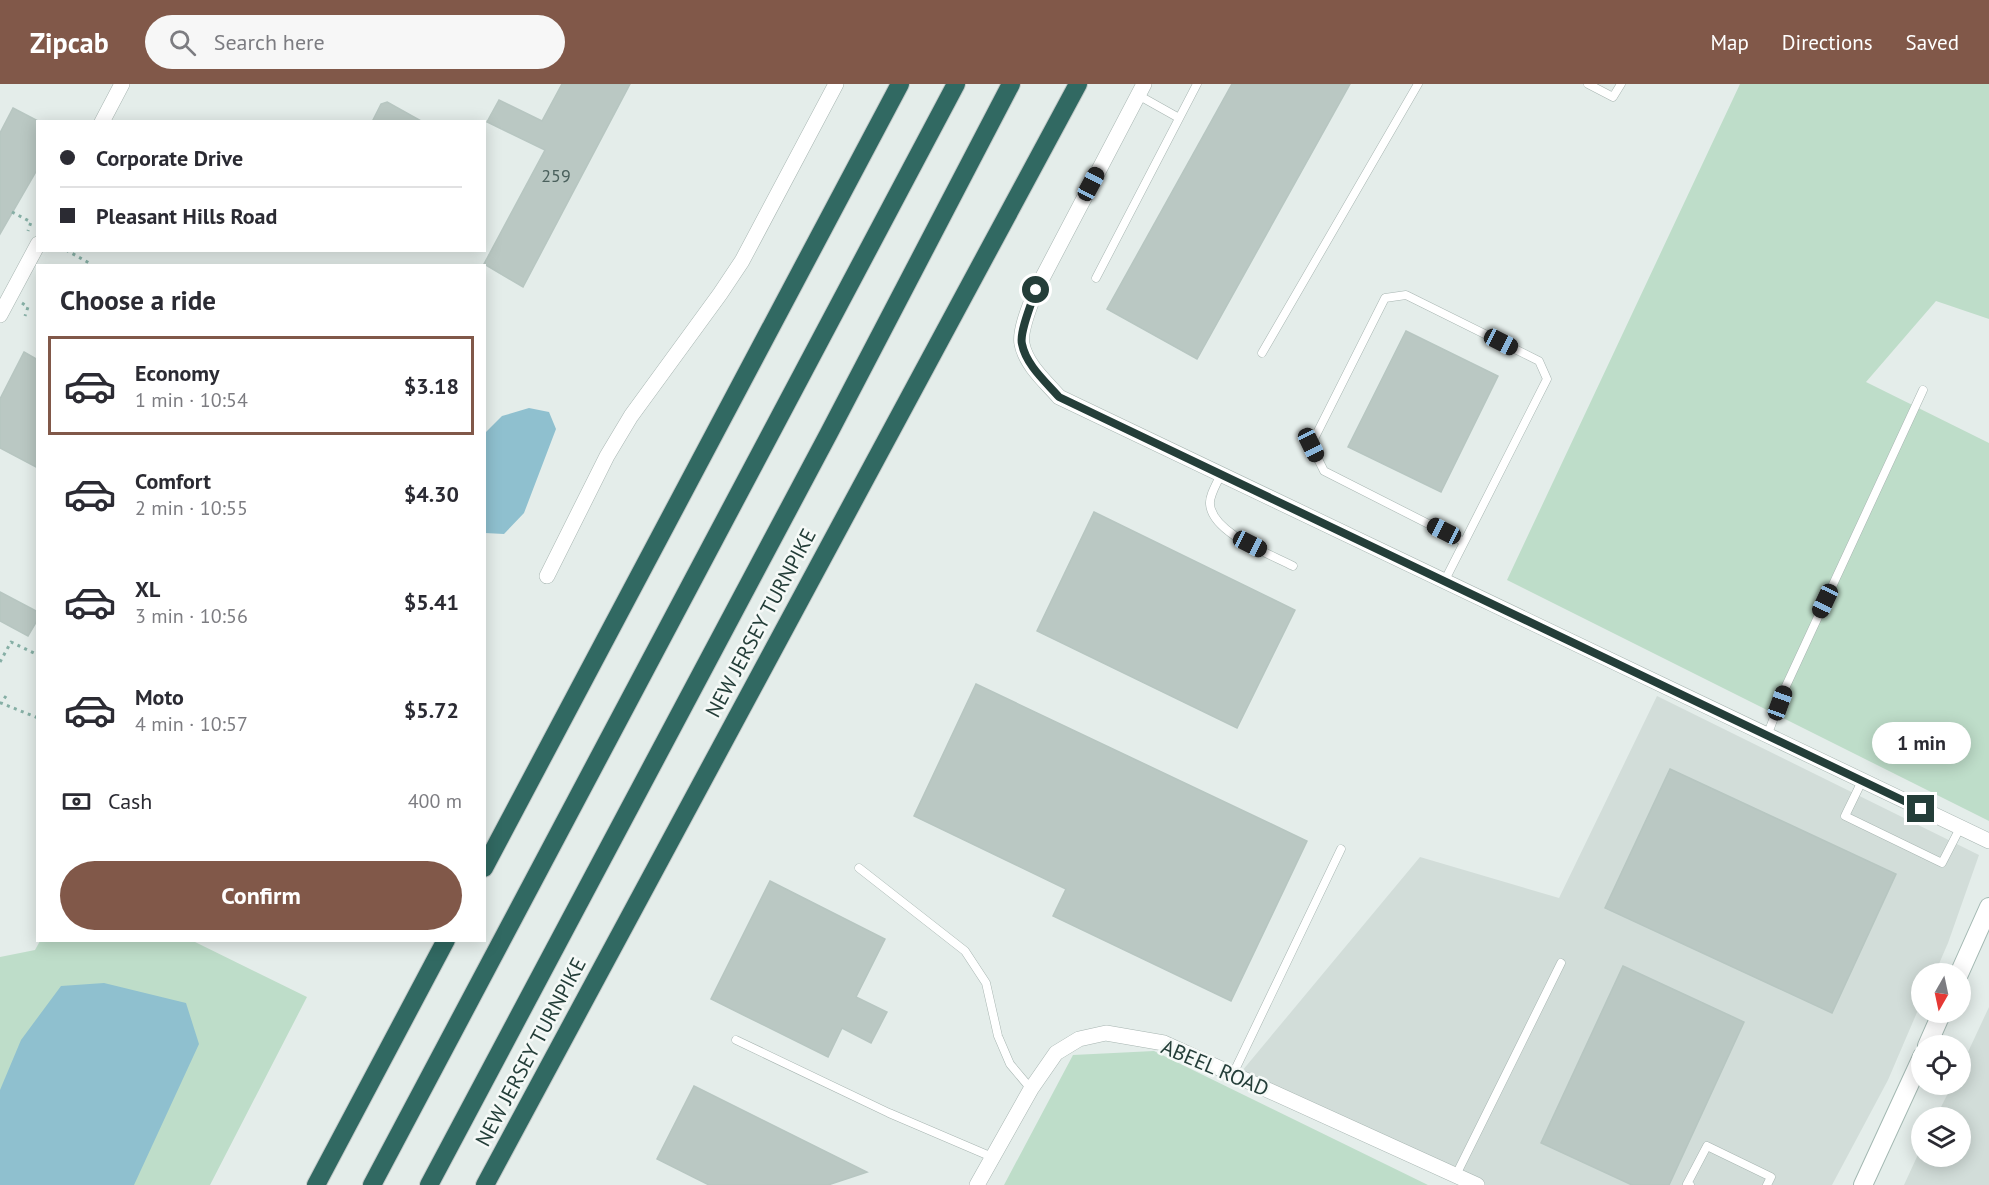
<!DOCTYPE html>
<html lang="en">
<head>
<meta charset="utf-8">
<style>
  body { margin:0; font-family:"PT Sans",sans-serif; background:#f7f7f7; color:#2b2b33; height:100vh; display:flex; flex-direction:column; font-size:22px; white-space:nowrap }
  * { box-sizing:border-box; margin:0 }
  p { font-size:20px; color:#7c7c81 }
  .icon { flex:none; width:33px; height:33px; fill:none; stroke:currentColor; stroke-width:2; stroke-linecap:round; stroke-linejoin:round }
  .map { position:relative; flex:1; overflow:hidden }
  .drawer { position:absolute; left:36px; top:180px; width:450px; height:678px; display:flex; flex-direction:column; background:#fff; border-radius:0px; box-shadow:0 3px 15px #0003 }
  .drawer>* { flex:none }
  .top-card { position:absolute; left:36px; top:36px; width:450px; height:132px; border-radius:0px; box-shadow:0 3px 15px #0003; display:grid; align-content:center; height:132px; padding:0 24px; background:#fff }
  .needle { width:39px; rotate:189deg }
  .tools { position:absolute; left:1911px; top:879px; display:grid; gap:12px }
  .tools a { display:grid; place-items:center; width:60px; height:60px; border-radius:50%; background:#fff; box-shadow:0 3px 15px #0003; font-size:30px }
  .end { position:absolute; width:27px; height:27px; margin:-14px; border:8px solid #243e39; background:#fff; box-shadow:0 0 0 3px #fff }
  .from { border-radius:50% }
  .bubble { position:absolute; height:42px; border-radius:21px; background:#fff; box-shadow:0 3px 15px #0003; font-size:20px; font-weight:800; line-height:42px; text-align:center }
  .car { position:absolute; width:18px; height:36px; margin:-18px -9px; border-radius:8px; box-shadow:0 0 4px 2px #0007; background:linear-gradient(#222 24%,#8ab4d8 0 40%,#222 0 76%,#8ab4d8 0 86%,#222 0) }
  .top-card b { display:flex; align-items:center; gap:21px; height:57px; font-size:22px }
  .top-card b+b { border-top:2px solid #e1e1e2 }
  .top-card i { width:15px; height:15px; background:#2b2b33 }
  ul { padding:0; list-style:none }
  li { display:flex; align-items:center; gap:18px; height:99px; margin:0 12px 9px; padding:0 12px; border:3px solid transparent; border-radius:0px }
  li div { flex:1 }
  li b { display:block; font-size:22px }
  li em { font-style:normal; font-weight:800 }
  li.current { border-color:#815849 }
  li>.icon { width:54px; height:54px; stroke-width:1.5 }
  h2 { padding:0 24px; font-size:27px; line-height:72px }
  .pay { display:flex; align-items:center; gap:15px; height:66px; padding:0 24px; font-size:22px }
  .pay p { margin-inline-start:auto }
  .button { display:flex; gap:12px; margin-top:auto; padding:12px 24px }
  .button a { flex:1; height:69px; border-radius:36px; background:#815849; color:#fff; font-size:24px; font-weight:800; line-height:69px; text-align:center }
  header { display:flex; align-items:center; gap:36px; box-sizing:border-box; height:84px; padding:0 30px; background:#815849; color:#fff }
  header strong { font-size:28px }
  nav { display:flex; gap:33px; margin-inline-start:auto; font-size:21px }
  .search { width:420px; height:54px; background:#f7f7f7; display:flex; align-items:center; gap:15px; box-sizing:border-box; padding:0 21px; border-radius:33px; color:#7c7c81; font-size:22px }
  .map>svg:first-child { display:block }
</style>
</head>
<body>
<header>
<strong>Zipcab</strong>
<div class="search"><svg class="icon" aria-label="search" viewBox="0 0 24 24"><circle cx="10" cy="10" r="6"/><path d="M15 15l6 6"/></svg>Search here</div>
<nav><a>Map</a><a>Directions</a><a>Saved</a></nav>
</header>
<div class="map">
<svg width="1989" height="1101" viewBox="0 0 1989 1101">
  <rect width="100%" height="100%" fill="#e4edea"/>
  <path fill="#d2ddd9" d="M1657,612l322,159 -31,88 -13,30 -13,1 -1,29 -33,77 -56,105h-354l-236,-114 178,-214 139,41z
    M1989,923v178h-85l17,-37 1,8h38v-38l-24,-1 16,-32 8,-1 1,-17z"/>
  <path fill="#beddc9" d="M1740,0h249v235l-53,-18 -70,81 123,61v378l-482,-241z
    M40,857h153l114,56 -97,188h-210v-228l35,-7z
    M1154,967l274,134h-424l69,-130z"/>
  <path fill="#8fc0cf" d="M529,324l20,4 7,17 -32,84 -20,21 -19,-1v-100l17,-17z
    M104,899l82,20 13,41 -65,141h-134v-95l21,-50 40,-54z"/>
  <path fill="#bac8c3" stroke="#b7c6c1" stroke-width="1.5" d="M562,0h68l-107,203 -39,-23 61,-114 -58,-28 12,-22 43,21z
    M1232,0h118l-153,275 -90,-50z
    M387,18l36,20h-51l9,-18z
    M13,24l25,13v47l-38,66v-101z
    M1406,247l92,45 -57,116 -93,-45z
    M24,268l14,8v108l-38,-20v-49z
    M1094,428l201,98 -58,118 -200,-97z
    M0,508l38,20v7l-10,17 -28,-15z
    M976,600l331,157 -76,160 -178,-85 13,-27 -152,-73z
    M1670,685l226,105 -64,139 -227,-105z
    M770,797l115,58 -29,58 31,15 -16,31 -29,-15 -14,29 -117,-58z
    M1623,882l121,56 -75,163h-37l-91,-42z
    M694,1002l173,86 -39,13h-119l-52,-26z"/>
  <g fill="none" stroke-linecap="round" stroke-linejoin="round">
    <g stroke="#a7b5b1" stroke-width="9">
      <path id="lane" d="M1588,0l25,13 8,-13
        M1138,11l41,23
        M1096,194l101,-194
        M1262,269l156,-269
        M1221,390c-4,9 -12,22 -11,30 2,29 60,50 83,62
        M1445,496l102,-201 -8,-18 -133,-66 -21,3 -74,147 13,26 140,71
        M1767,652l19,-50 137,-296
        M1862,697l-17,35 97,47 18,-35
        M859,784l106,83 21,32 12,53 12,28 21,25
        M736,956l153,73 103,44
        M1233,990l108,-225
        M1456,1091l105,-212
        M1690,1101l-3,-1 20,-38 64,31 -4,8"/>
    </g>
    <g stroke="#a7b5b1" stroke-width="16">
      <path id="street" d="M1144,0l-108,206c-5,13 -17,41 -14,54 4,21 24,38 37,53l930,444
        M102,38l20,-38
        M0,231l38,-71
        M547,492l60,-120 24,-40 89,-122 22,-33 94,-177
        M977,1101l54,-96 25,-36 23,-14 27,-6 58,10 313,142"/>
    </g>
    <g stroke="#a3b8b2" stroke-width="20">
      <path id="secondary" d="M1959,890l30,-67
        M1927,962l15,-34
        M1863,1101l59,-128"/>
    </g>
    <g stroke="#c2c9c8" stroke-width="20">
      <path id="highway" d="M484,784l416,-784
        M316,1101l130,-245
        M372,1101l584,-1101
        M429,1101l400,-752 182,-349
        M485,1101l593,-1101"/>
    </g>
    <path stroke="#86afa5" stroke-width="3" stroke-dasharray="3 4.5" stroke-linecap="butt" d="M12,128l19,10 -3,9
      M66,166l25,14
      M22,219l6,4 -3,9
      M0,578l11,-20 27,13
      M6,612l-5,7 37,15"/>
    <use href="#lane" stroke="#fff" stroke-width="8"/>
    <use href="#street" stroke="#fff" stroke-width="15"/>
    <use href="#secondary" stroke="#fff" stroke-width="18"/>
    <use href="#highway" stroke="#316962" stroke-width="18"/>
  </g>
  <g fill="none" stroke-linecap="round" stroke-linejoin="round">
    <path stroke="#243e39" stroke-width="8" d="M1036,206c-4,12 -17,43 -14,54 4,21 24,38 37,53l862,412"/>
  </g>
  <g text-anchor="middle" stroke-width="5" stroke-linejoin="round" paint-order="stroke">
    <g font-size="18" fill="#4a605c">
      <text x="556" y="98">259</text>
    </g>
    <g font-size="21" fill="#243e39" stroke="#f5f9f7">
      <text transform="translate(761 539) rotate(-62)" y="7">NEW JERSEY TURNPIKE</text>
      <text transform="translate(531 968) rotate(-62)" y="7">NEW JERSEY TURNPIKE</text>
      <text transform="translate(1215 984) rotate(23)" y="7">ABEEL ROAD</text>
    </g>
  </g>
</svg>
<div class="tools">
<a><svg class="needle" viewBox="-14 -14 28 28"><path d="M0-13l5 13h-10z" fill="#e53935"/><path d="M0 13l5-13h-10z" fill="#7c7c81"/></svg></a>
<a><svg class="icon" aria-label="locate" viewBox="0 0 24 24"><circle cx="12" cy="12" r="6"/><path d="M12 2v4M12 18v4M2 12h4M18 12h4"/></svg></a>
<a><svg class="icon" aria-label="layers" viewBox="0 0 24 24"><path d="M12 4l9 5-9 5-9-5zM3 14l9 5 9-5"/></svg></a>
</div>
<i class="end from" style="left:1036px;top:206px"></i>
<i class="end" style="left:1921px;top:725px"></i>
<div class="bubble" style="left:1872px;top:638px;width:99px">1 min</div>
<i class="car" style="left:1091px;top:100px;rotate:28deg"></i>
<i class="car" style="left:1501px;top:258px;rotate:117deg"></i>
<i class="car" style="left:1311px;top:361px;rotate:154deg"></i>
<i class="car" style="left:1444px;top:447px;rotate:297deg"></i>
<i class="car" style="left:1250px;top:460px;rotate:117deg"></i>
<i class="car" style="left:1825px;top:517px;rotate:205deg"></i>
<i class="car" style="left:1780px;top:619px;rotate:20deg"></i>
<div class="top-card">
<b><i class="from"></i>Corporate Drive</b>
<b><i></i>Pleasant Hills Road</b>
</div>
<section class="drawer">
<h2>Choose a ride</h2>
<ul>
<li class="current"><svg class="icon" aria-label="car" viewBox="0 0 24 24"><path d="M5 17H2v-5l4-1 3-4h7l3 4 3 1v5h-3M9 17h6M6 11h13"/><circle cx="7" cy="17" r="2"/><circle cx="17" cy="17" r="2"/></svg><div><b>Economy</b><p>1 min · 10:54</p></div><em>$3.18</em></li>
<li><svg class="icon" aria-label="car" viewBox="0 0 24 24"><path d="M5 17H2v-5l4-1 3-4h7l3 4 3 1v5h-3M9 17h6M6 11h13"/><circle cx="7" cy="17" r="2"/><circle cx="17" cy="17" r="2"/></svg><div><b>Comfort</b><p>2 min · 10:55</p></div><em>$4.30</em></li>
<li><svg class="icon" aria-label="car" viewBox="0 0 24 24"><path d="M5 17H2v-5l4-1 3-4h7l3 4 3 1v5h-3M9 17h6M6 11h13"/><circle cx="7" cy="17" r="2"/><circle cx="17" cy="17" r="2"/></svg><div><b>XL</b><p>3 min · 10:56</p></div><em>$5.41</em></li>
<li><svg class="icon" aria-label="car" viewBox="0 0 24 24"><path d="M5 17H2v-5l4-1 3-4h7l3 4 3 1v5h-3M9 17h6M6 11h13"/><circle cx="7" cy="17" r="2"/><circle cx="17" cy="17" r="2"/></svg><div><b>Moto</b><p>4 min · 10:57</p></div><em>$5.72</em></li>
</ul>
<div class="pay"><svg class="icon" aria-label="cash" viewBox="0 0 24 24"><path d="M3 7h18v10H3z"/><circle cx="12" cy="12" r="2"/></svg>Cash<p>400 m</p></div>
<div class="button"><a>Confirm</a></div>
</section>
</div>
</body>
</html>
